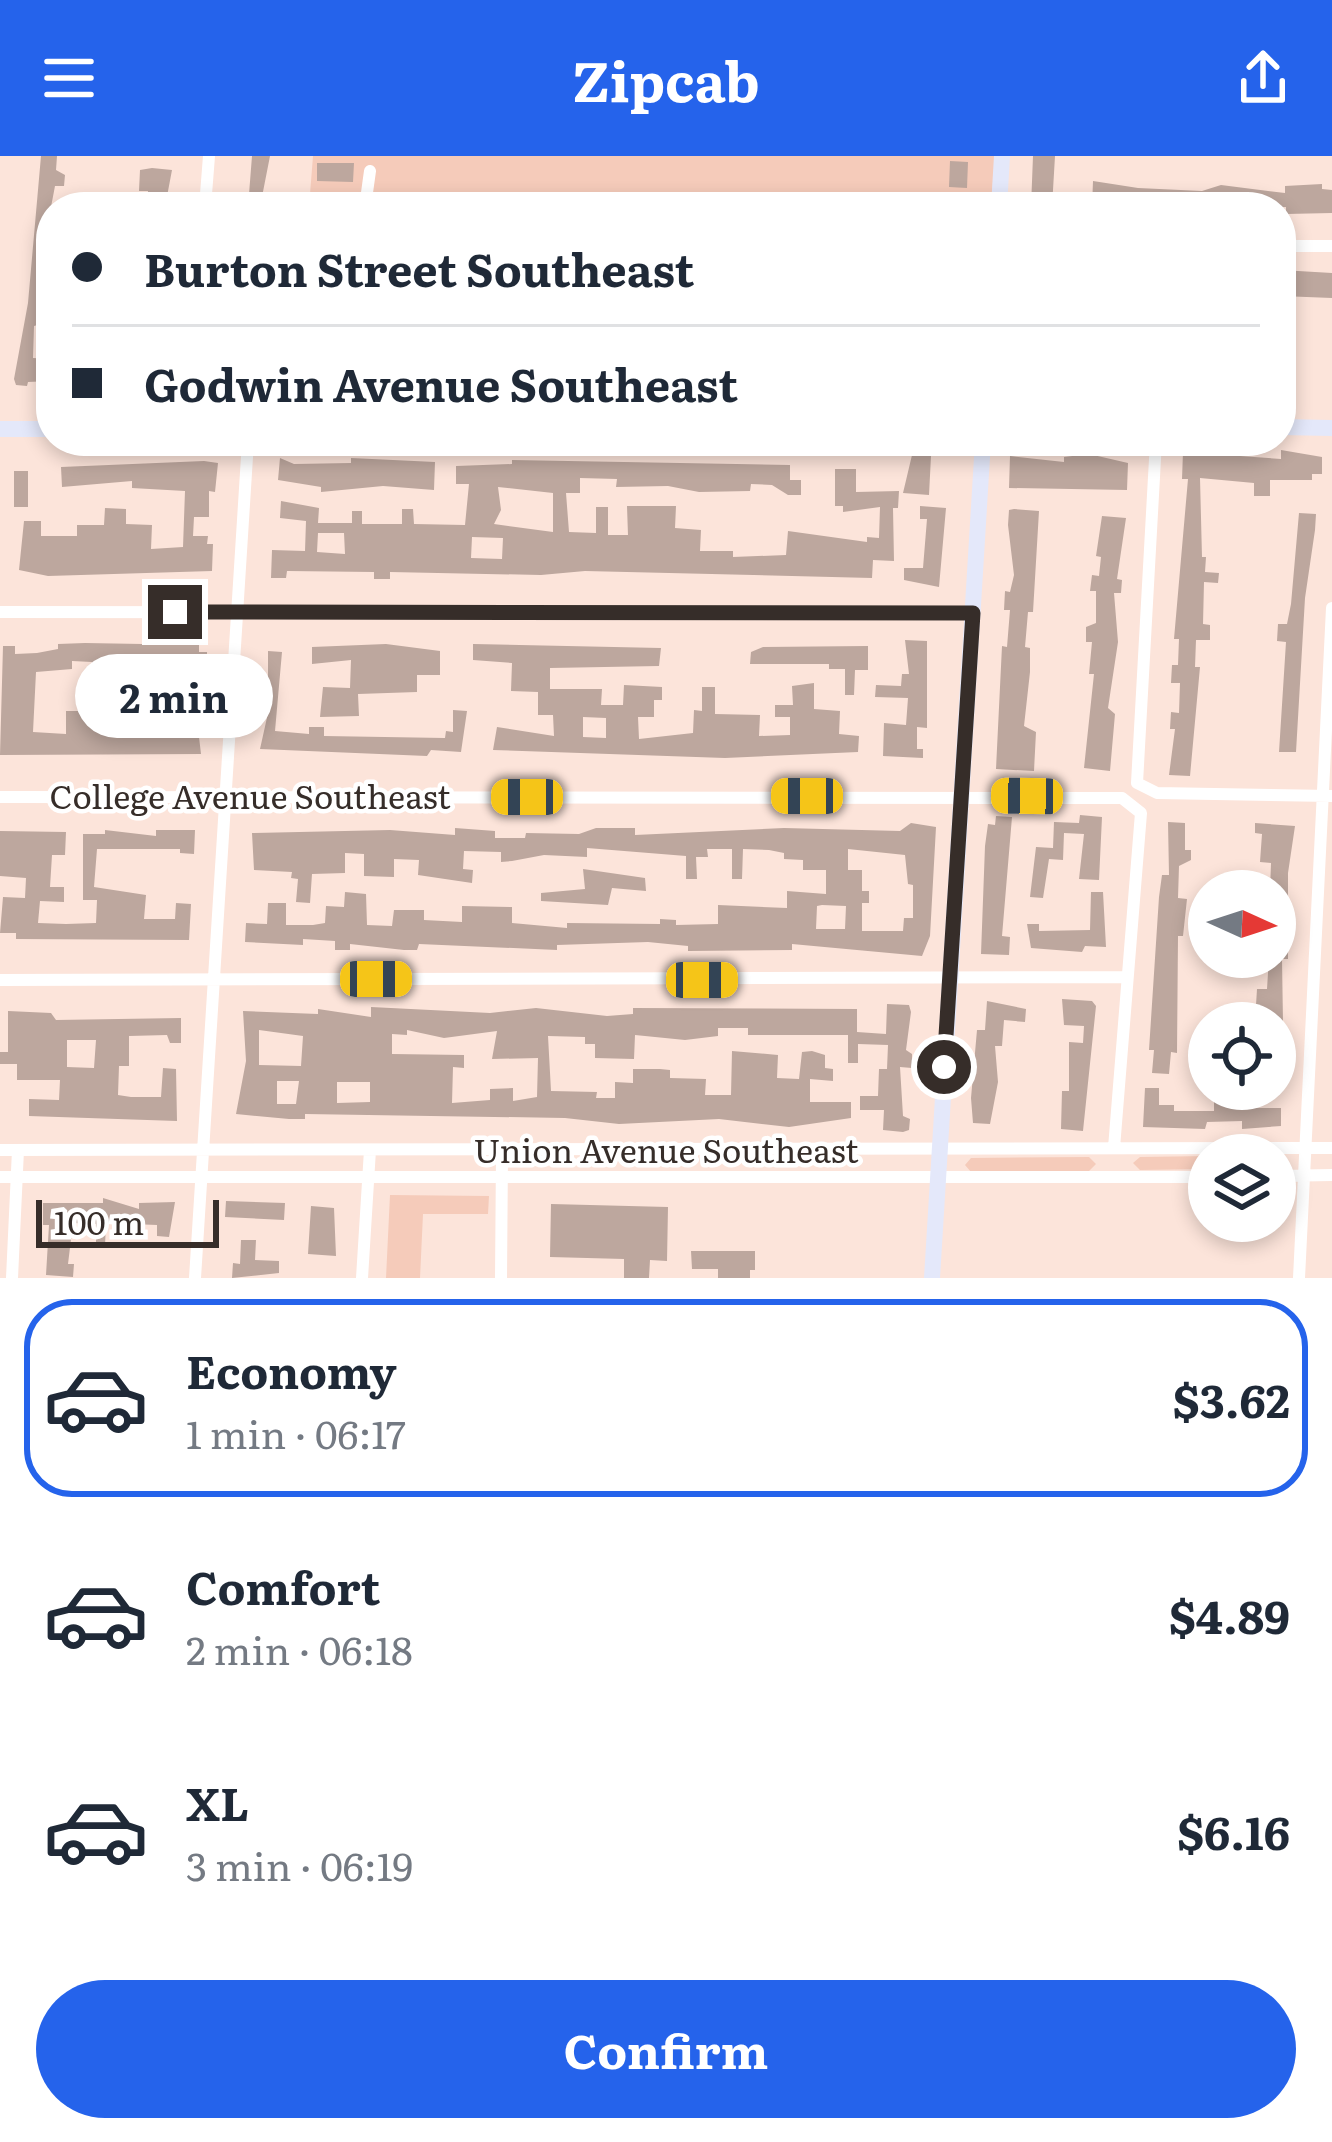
<!DOCTYPE html>
<html lang="en">
<head>
<meta charset="utf-8">
<style>
  body { margin:0; font-family:Literata,serif; background:#f2f2f3; color:#1f2937; height:100vh; display:flex; flex-direction:column; font-size:45px; white-space:nowrap }
  * { box-sizing:border-box; margin:0 }
  p { font-size:39px; color:#747a83 }
  .icon { flex:none; width:66px; height:66px; fill:none; stroke:currentColor; stroke-width:2; stroke-linecap:round; stroke-linejoin:round }
  .map { position:relative; height:1122px; overflow:hidden }
  .panel { display:flex; flex-direction:column; background:#fff; flex:1 }
  .panel>* { flex:none }
  .banner { position:absolute; left:36px; top:36px; width:1260px; height:264px; border-radius:48px; box-shadow:0 6px 18px #0003; display:grid; align-content:center; height:264px; padding:0 36px; background:#fff }
  .needle { width:78px; rotate:93deg }
  .fabs { position:absolute; left:1188px; top:714px; display:grid; gap:24px }
  .fabs a { display:grid; place-items:center; width:108px; height:108px; border-radius:50%; background:#fff; box-shadow:0 6px 18px #0003; font-size:60px }
  .scale { position:absolute; left:36px; bottom:30px; width:183px; box-sizing:border-box; padding-left:12px; border:6px solid #362d29; border-top:0; font-size:33px; line-height:42px; white-space:nowrap; color:#362d29; -webkit-text-stroke:9px #fff; paint-order:stroke }
  .end { position:absolute; width:54px; height:54px; margin:-27px; border:15px solid #362d29; background:#fff; box-shadow:0 0 0 6px #fff }
  .from { border-radius:50% }
  .bubble { position:absolute; height:84px; border-radius:42px; background:#fff; box-shadow:0 6px 18px #0003; font-size:39px; font-weight:700; line-height:84px; text-align:center }
  .car { position:absolute; width:36px; height:72px; margin:-36px -18px; border-radius:15px; box-shadow:0 0 9px 3px #0007; background:linear-gradient(#f5c518 24%,#345 0 40%,#f5c518 0 76%,#345 0 86%,#f5c518 0) }
  .banner b { display:flex; align-items:center; gap:42px; height:114px; font-size:45px }
  .banner b+b { border-top:3px solid #e0e1e3 }
  .banner i { width:30px; height:30px; background:#1f2937 }
  ul { padding:21px 0 0; list-style:none }
  li { display:flex; align-items:center; gap:36px; height:198px; margin:0 24px 18px; padding:0 12px; border:6px solid transparent; border-radius:48px }
  li div { flex:1 }
  li b { display:block; font-size:45px }
  li em { font-style:normal; font-weight:700 }
  li.on { border-color:#2563eb }
  li>.icon { width:108px; height:108px; stroke-width:1.5 }
  .primary-button { display:flex; gap:24px; margin-top:auto; padding:24px 36px }
  .primary-button a { flex:1; height:138px; border-radius:72px; background:#2563eb; color:#fff; font-size:48px; font-weight:700; line-height:138px; text-align:center }
  header { display:flex; justify-content:space-between; align-items:center; height:156px; padding:0 36px; background:#2563eb; color:#fff; font-size:54px; font-weight:700 }
  .map>svg:first-child { display:block }
</style>
</head>
<body>
<header><svg class="icon" aria-label="menu" viewBox="0 0 24 24"><path d="M4 6h16M4 12h16M4 18h16"/></svg>Zipcab<svg class="icon" aria-label="share" viewBox="0 0 24 24"><path d="M12 15V3M7 8l5-5 5 5M5 13v7h14v-7"/></svg></header>
<div class="map">
<svg width="1332" height="1122" viewBox="0 0 1332 1122">
  <rect width="100%" height="100%" fill="#fce4da"/>
  <path fill="#f5cbba" d="M313,0h682l-4,51h-682z
    M1209,1000v13l-69,1 -7,-7 7,-6z
    M1089,1001l7,7 -7,7 -118,1 -6,-7 6,-7z
    M390,1039l99,1 -1,18h-65l-3,64h-34z"/>
  <path fill="#bda79e" fill-rule="evenodd" d="M41,0h16l-1,14 9,5 -1,11h-9l-4,21v114l-17,5 -1,32 18,1v22l-23,1 -1,4 -11,-1 -2,-6 14,-76z
    M252,0h18l-10,51h-12z
    M1033,0h22l-3,51h-21z
    M950,5l18,1 -1,26 -18,-1z
    M317,7h37l-1,19 -36,-1z
    M152,12l20,2 -7,37h-18l1,-16h-9l1,-21z
    M1093,25l45,7 64,3 19,-6 64,8v-7l37,-2v5l10,1v23l-46,1v-7h-194z
    M1281,114l51,3v25l-51,-2z
    M1281,294l41,7v17h-10v6h-42v16h-16v-13l-54,-5 2,79h4l-1,15 14,1 -1,10 -14,-1 -1,42 7,1v15h-14l-1,27h5l-10,109 -21,-1 6,-46h-5l1,-17 8,1 1,-30h-9l1,-18h6l1,-26h-5l14,-160h-6l1,-27 98,7z
    M1089,298l39,9 -1,27 -118,-2 1,-32 54,6v-5z
    M912,299l19,1 -2,39 -26,-2z
    M280,302l14,6 57,-1v-5l84,4 -1,28 -51,-4 -62,6v-5l-43,-7z
    M512,304l278,5v15h11v15h-13l-16,-10 -21,-1 -1,7 -51,1 -31,-6 -52,1 1,-8 -37,-1v15h-14l3,39 27,1v-26h12v28h20l-1,-29h49l-1,22 26,2 -1,21h33v6l53,-2 2,-24 79,11v-5l12,1 1,-31 -37,5v-6h-8v-37h21v23l43,-1 -1,17h-5l1,53 -21,-1 -1,18 -287,-7 -44,4 -151,-3v7h-16v-7l-87,-1 -1,7h-15l1,-28 33,1 1,-30 -26,-3 1,-17 38,7 -1,15h34v-12h10v13h40v-15h11l1,15 51,1 4,-41h-13v-18l56,-2zM498,331l55,6v39l-59,-8 7,-14zM318,377h26l1,21 -28,-2zM472,381l31,1 -1,21 -31,-1z
    M204,305l14,2 -3,29 -6,-1v26h-15l-1,19h15l-1,8h6l-1,27 -164,5 -29,-6 5,-49h17v15h36v-11h27l1,-17 21,1v15l26,1 -1,24 32,-2 2,-56 -53,-3v-7l-70,6 -1,-20z
    M14,315h14v36h-14z
    M920,350l26,2 -7,79 -35,-7v-12h19l4,-49h-7z
    M1014,353l25,2 -6,101h-5l-3,35 5,1v24l-6,54 12,6 -2,39 -38,-2 6,-123 5,1 3,-37h-6l1,-19 5,1 4,-17 -6,-50 1,-15z
    M1299,357l17,1 -1,16 -10,68 -9,154h-17l7,-110 -9,-1 1,-17h9l4,-20z
    M1102,360l24,2 -9,61 5,1 -1,13h-7l4,49 -10,66 7,6 -5,57 -26,-3 10,-94h-5l3,-32h-6v-15l10,-4v-32h-6l2,-16 7,1 2,-19 -5,-1z
    M905,484l22,1v87l-10,-1v22h6v9l-40,-2 1,-33 22,2 2,-27 -33,-1 1,-12 25,1 1,-12h7z
    M85,487l114,2v7h8v15l-52,-6 1,11h-16l1,45 -18,-1 -1,19 77,2 2,17 -201,1 3,-109h12v8l22,-1 21,-4v-5zM72,505l20,1v7l38,-3 1,22 -54,-2 1,25h-12v23l-33,-2 3,-60 36,-3z
    M386,488l54,7v24h-23v17l-59,2 1,22 -39,1 3,-30 27,1 1,-28 -39,4v-17z
    M473,488l188,4 -2,18 -109,2v21h52l-1,16h22l1,-20 38,2v13h-8v17h-16l1,22 54,-6 1,-23 8,1v-24h13v27l45,1 -1,21 31,-1v-18h-15v-12h18l-1,-19 22,-3v26l26,2 -1,23 20,2 -1,16 -133,6 -232,-8 4,-23 57,9 -1,-21h-15v-23l-27,-1 1,-28 -39,-3zM583,561l23,1v20l-23,-1z
    M868,490v24h-13l-1,25h-9v-26h-16v-5h-79l1,-12 12,-5z
    M268,495l14,1 -7,79 34,3v-7h15v9l121,2 1,-7 7,1v-22l14,1 -6,41 -30,-2 -4,6 -167,-7 8,-36z
    M1080,659l22,2 -3,63 -20,-1 5,-45 -20,-1 -1,27 -14,-1 -6,39 -13,-1 6,-50 17,1 1,-26 25,1z
    M996,660l16,1 -10,119 8,1 -1,18 -28,-1 4,-108 3,-22 7,1z
    M1168,666l17,1v27h6v10l-12,6 -1,32 9,1 -4,37h-5l-1,117 -6,-1 -2,22 -17,-1 2,-23h-5l10,-153 3,-22h7z
    M911,667l25,4 -6,109 -8,20 -130,-12v6l-104,1v-5l-40,-4 -91,3v5l-138,-6 -2,6h-13l-54,-6v6h-15v-9l-32,-2v6l-58,-3 1,-19 21,1 1,-21h18v22h27l12,-2 1,-17 18,1 1,-15 21,2 1,31 25,1 2,-16h30v10l38,2v-16l50,1v16l55,5v-5l93,1v-5l16,1v5l42,-1v-19l69,3v-17l39,3v-24h-23v-10l-19,-1v-6l-15,-3 -26,-1 -1,30h-10v-30h-25l1,8h-12l1,22h-11v-23l-99,-8v9l-43,-2 -32,6 -11,1v-10l-37,-1 -1,18 10,1 -1,13 -54,-8 1,-15 -25,-1v18l-30,-1v-22l-19,-1v20l-33,1 -2,29 -14,-1 2,-23 -7,-1 1,-6 -38,-2 -2,-37 138,-3 65,5v-7l40,3v7h30l1,-5 53,1 17,-6h39v7l149,-7 116,3zM848,693l57,6 3,29 5,1v33h-9l-1,13h-41v-28h7v-12h-7v-21h-14zM822,749l24,1 -1,23h-29l1,-23z
    M1255,667l40,3 -7,47v86h-6l1,64h-24l-3,-18 1,-16h10l2,-32h6v-66h-5l1,-28 -11,-1 2,-28 -7,-1z
    M105,674l51,6v-6h39l-1,24 -14,-1v-4h-83l-3,38 52,8 -2,24h31l1,-16 15,1 -2,36 -173,-1v-6h-16l3,-36 22,1 1,-20 -26,-2v-45l66,1 -1,23h-13l-2,32h14v15l-24,-1 -2,22 28,1 30,-1 1,-23h-14v-66h22z
    M583,713l62,9 1,13 -34,-3 -4,17 -67,-4v-8l44,-4z
    M1091,736h12l3,55 -21,-1 -3,6 -51,-4 -4,-24h12v7l51,-1z
    M1062,843l30,2 4,5 -13,125 -22,-2 1,-38h7v-49l14,1 1,-17 -20,-1z
    M987,845l39,8 -1,13 -21,-2 -2,26h-7l3,36 -8,42 -17,-1 -2,-25 6,-68h8z
    M887,848l22,1 2,7 -5,38 6,4v14l-12,-1 3,49 7,3 -1,11 -6,2 -20,-2 1,-20h-24v-14h18l1,-27h8l1,-24 -30,-1v19h-10v-28h-100v-7h-30v8l-33,4 -50,-5 -1,24 -39,-1v-14h-10v-7l-37,-1 3,55 46,1 -1,6h19v-16l18,1v-14h27l10,1v8l36,1 -1,16h26l1,-44 46,4 -1,23 22,1 3,-27 10,-1 13,4v13l8,1v12l-23,-2v23h41v16l-62,9 -70,-8 -100,5 -54,-6 -260,-4v5h-16l-53,-5 10,-53 -3,-50 75,3v-5l53,8v-10l119,6 46,-5 71,8 26,-2v-6l224,1v23l29,2zM259,874l44,6 -2,30 -42,-1zM407,874l37,8 53,-7 -5,28 46,-1 -1,39 -24,4v-13l-23,1v11l-38,3 1,-36 11,1v-13l-72,-1v-20l15,1zM277,925h22l-3,23h-19zM337,926h33v20l-33,1z
    M8,855l43,2 5,7 125,-2v25h-11l-3,-8 -38,1v30h-10l-1,29 13,2h30l2,-29 13,1 1,52 -148,-5v-17l30,1 1,-20h-43v-16h-17v-12h8zM67,884h29l-2,28 -27,-1z
    M1145,932h14v17h15v6h40v-18l11,-1v10h9v6h47v18l-39,3v-8l-35,1 -2,7 -62,-2z
    M103,1042l36,11v-6l36,-1 -6,35 -12,-1v-11l-51,-2 -1,23h-9v-22l-23,-1 -5,41h6l-1,13 -27,-2 3,-50h-6v-22h60z
    M226,1045l59,2 -1,17 -59,-3z
    M551,1048l117,3 -1,54 -17,-1 -1,18h-25v-19l-74,-2z
    M311,1050l23,2 2,48 -28,-2z
    M241,1084h15l-1,20 24,1v12l-47,5 1,-15 7,1z
    M691,1095h64v19h-5v8h-32v-9h-26z"/>
  <g fill="none" stroke-linecap="round" stroke-linejoin="round">
    <path stroke="#fff" stroke-width="12" d="M205,51l4,-51
      M365,51l5,-36
      M1281,90h51
      M1156,285l-19,342 20,10 175,3
      M0,456l973,1
      M0,641l1122,1 19,15 -27,335
      M0,824l1126,-3
      M0,994l1332,-2
      M1275,1020l57,-1
      M0,1021h1209
      M12,1122l6,-128
      M195,1122l53,-837
      M362,1122l8,-128
      M501,1122l1,-125
      M1299,1122l33,-670"/>
    <path stroke="#e4e8fa" stroke-width="16" d="M999,51l3,-51
      M1281,271l51,1
      M0,273h51
      M932,1122l51,-837"/>
  </g>
  <g fill="none" stroke-linecap="round" stroke-linejoin="round">
    <path stroke="#362d29" stroke-width="15" d="M175,456l798,1 -29,454"/>
  </g>
  <g text-anchor="middle" stroke-width="9" stroke-linejoin="round" paint-order="stroke">
    <g font-size="33" fill="#362d29" stroke="#fff">
      <text x="250" y="653">College Avenue Southeast</text>
      <text x="666" y="1007">Union Avenue Southeast</text>
    </g>
  </g>
</svg>
<div class="fabs">
<a><svg class="needle" viewBox="-14 -14 28 28"><path d="M0-13l5 13h-10z" fill="#e53935"/><path d="M0 13l5-13h-10z" fill="#747a83"/></svg></a>
<a><svg class="icon" aria-label="locate" viewBox="0 0 24 24"><circle cx="12" cy="12" r="6"/><path d="M12 2v4M12 18v4M2 12h4M18 12h4"/></svg></a>
<a><svg class="icon" aria-label="layers" viewBox="0 0 24 24"><path d="M12 4l9 5-9 5-9-5zM3 14l9 5 9-5"/></svg></a>
</div>
<div class="scale">100 m</div>
<i class="end from" style="left:944px;top:911px"></i>
<i class="end" style="left:175px;top:456px"></i>
<div class="bubble" style="left:75px;top:498px;width:198px">2 min</div>
<i class="car" style="left:807px;top:640px;rotate:270deg"></i>
<i class="car" style="left:1027px;top:640px;rotate:271deg"></i>
<i class="car" style="left:527px;top:641px;rotate:270deg"></i>
<i class="car" style="left:376px;top:823px;rotate:90deg"></i>
<i class="car" style="left:702px;top:824px;rotate:90deg"></i>
<div class="banner">
<b><i class="from"></i>Burton Street Southeast</b>
<b><i></i>Godwin Avenue Southeast</b>
</div>
</div>
<section class="panel">
<ul>
<li class="on"><svg class="icon" aria-label="car" viewBox="0 0 24 24"><path d="M5 17H2v-5l4-1 3-4h7l3 4 3 1v5h-3M9 17h6M6 11h13"/><circle cx="7" cy="17" r="2"/><circle cx="17" cy="17" r="2"/></svg><div><b>Economy</b><p>1 min · 06:17</p></div><em>$3.62</em></li>
<li><svg class="icon" aria-label="car" viewBox="0 0 24 24"><path d="M5 17H2v-5l4-1 3-4h7l3 4 3 1v5h-3M9 17h6M6 11h13"/><circle cx="7" cy="17" r="2"/><circle cx="17" cy="17" r="2"/></svg><div><b>Comfort</b><p>2 min · 06:18</p></div><em>$4.89</em></li>
<li><svg class="icon" aria-label="car" viewBox="0 0 24 24"><path d="M5 17H2v-5l4-1 3-4h7l3 4 3 1v5h-3M9 17h6M6 11h13"/><circle cx="7" cy="17" r="2"/><circle cx="17" cy="17" r="2"/></svg><div><b>XL</b><p>3 min · 06:19</p></div><em>$6.16</em></li>
</ul>
<div class="primary-button"><a>Confirm</a></div>
</section>
</body>
</html>
